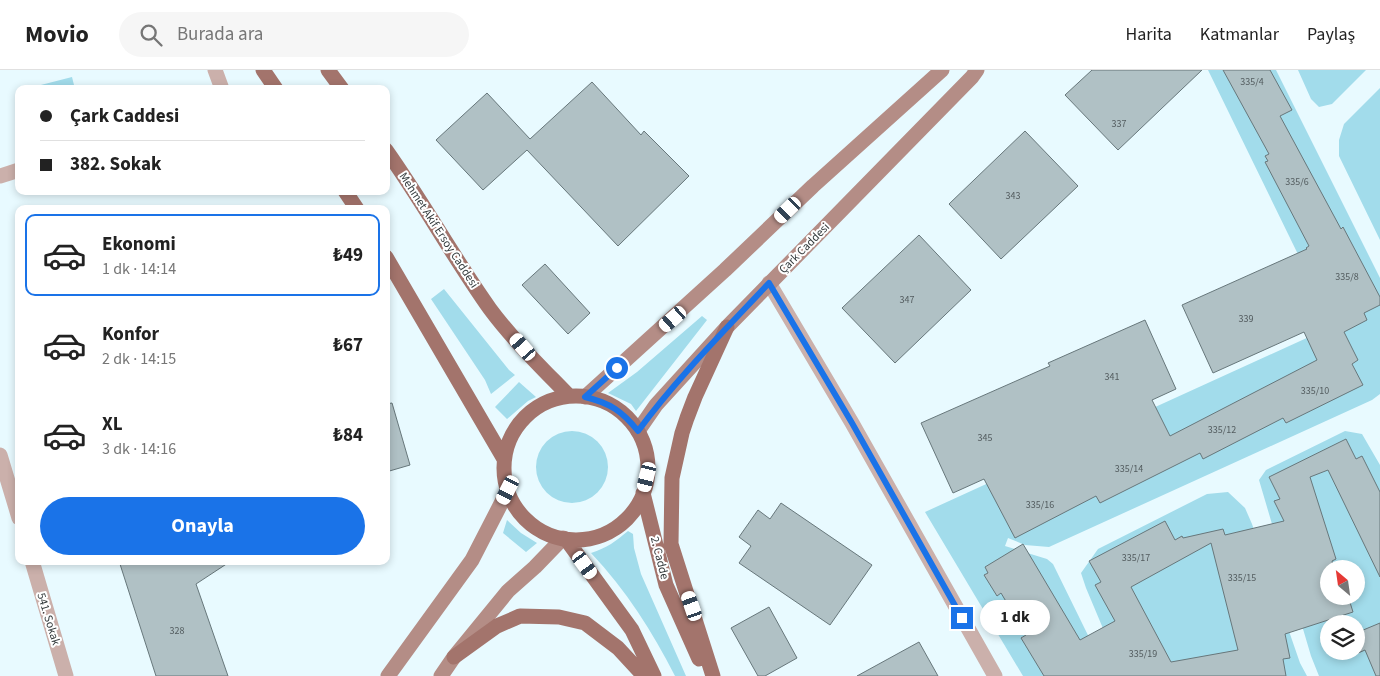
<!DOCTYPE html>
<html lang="tr">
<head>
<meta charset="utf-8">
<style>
  body { margin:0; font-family:"Source Sans 3",sans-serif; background:#f6f6f6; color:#222; height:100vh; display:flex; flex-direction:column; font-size:19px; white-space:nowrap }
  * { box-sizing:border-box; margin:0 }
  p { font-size:16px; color:#767676 }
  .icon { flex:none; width:28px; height:28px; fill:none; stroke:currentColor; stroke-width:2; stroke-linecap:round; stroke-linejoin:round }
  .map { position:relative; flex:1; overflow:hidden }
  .panel { position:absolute; left:15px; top:135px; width:375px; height:360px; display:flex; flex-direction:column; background:#fff; border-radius:10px; box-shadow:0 2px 8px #0003 }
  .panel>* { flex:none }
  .top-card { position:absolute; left:15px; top:15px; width:375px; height:110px; border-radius:10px; box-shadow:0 2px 8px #0003; display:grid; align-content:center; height:110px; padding:0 25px; background:#fff }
  .needle { width:32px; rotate:331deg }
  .buttons { position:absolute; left:1320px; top:490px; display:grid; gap:10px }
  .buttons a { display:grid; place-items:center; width:45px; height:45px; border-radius:50%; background:#fff; box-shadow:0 2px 8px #0003; font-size:25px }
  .end { position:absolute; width:22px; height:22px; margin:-11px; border:6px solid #1a73e8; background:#fff; box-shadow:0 0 0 2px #fff }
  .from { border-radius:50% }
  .bubble { position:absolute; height:35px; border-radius:18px; background:#fff; box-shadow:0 2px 8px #0003; font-size:16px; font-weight:700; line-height:35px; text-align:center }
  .car { position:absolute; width:15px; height:30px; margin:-15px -8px; border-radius:6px; box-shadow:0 0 4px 1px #0007; background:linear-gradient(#fff 24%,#345 0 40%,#fff 0 76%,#345 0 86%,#fff 0) }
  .top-card b { display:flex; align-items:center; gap:18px; height:48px; font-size:19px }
  .top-card b+b { border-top:1px solid #e0e0e0 }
  .top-card i { width:12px; height:12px; background:#222 }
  ul { padding:9px 0 0; list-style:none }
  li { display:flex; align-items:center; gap:15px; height:82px; margin:0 10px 8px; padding:0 15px; border:2px solid transparent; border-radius:10px }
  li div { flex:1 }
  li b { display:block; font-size:19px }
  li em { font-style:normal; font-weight:700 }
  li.on { border-color:#1a73e8 }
  li>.icon { width:45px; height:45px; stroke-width:1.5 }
  .button { display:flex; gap:10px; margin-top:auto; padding:10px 25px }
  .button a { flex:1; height:58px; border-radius:30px; background:#1a73e8; color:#fff; font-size:20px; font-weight:700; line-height:58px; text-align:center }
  header { display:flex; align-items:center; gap:30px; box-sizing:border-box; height:70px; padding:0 25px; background:#fff; border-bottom:1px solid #e0e0e0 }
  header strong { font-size:24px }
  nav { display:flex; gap:28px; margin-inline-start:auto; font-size:18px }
  .search { width:350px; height:45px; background:#f6f6f6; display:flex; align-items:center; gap:12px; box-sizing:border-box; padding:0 18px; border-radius:28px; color:#767676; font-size:19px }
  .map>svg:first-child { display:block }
</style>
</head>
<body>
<header>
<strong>Movio</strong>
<div class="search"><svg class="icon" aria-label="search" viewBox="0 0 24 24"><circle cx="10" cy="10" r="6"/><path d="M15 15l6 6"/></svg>Burada ara</div>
<nav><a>Harita</a><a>Katmanlar</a><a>Paylaş</a></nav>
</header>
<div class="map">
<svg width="1380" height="606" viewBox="0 0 1380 606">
  <rect width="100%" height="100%" fill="#e8faff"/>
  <path fill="#a2dceb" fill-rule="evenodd" d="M1208,0h68l104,208v116l-8,6 -323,147 -24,-2 -17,-7 -3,8 42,13 6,5 55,112h-85l-98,-164 408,-186z
    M1298,0h68l-34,34 -13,3 -8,-8z
    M72,7l3,12h-41l-1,-2z
    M1380,18v152l-41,-84v-16l5,-16z
    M444,219l65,81 6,5 -24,19 -6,-14 -54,-81z
    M702,246l5,4 -71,91 -5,-7 -23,-11 29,-21z
    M519,312l17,15 -8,4 -21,18 -12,-12z
    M1345,361l17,3 18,31v211h-61l-8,-20 -52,-176 7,-10zM1329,499h27v27h-27zM1329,554h27v27h-27z
    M536 397a36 36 0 1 1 72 0a36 36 0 1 1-72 0Z
    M1228,422l17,16 7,16 48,139 7,13h-184l-37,-88 -5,-15 17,-24 109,-55z
    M507,450l14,13 16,10 -11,9 -23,-19z
    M628,461l5,3 1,14 7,26 45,102h-11c-23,-45 -49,-86 -84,-123 16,-5 25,-12 37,-22z"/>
  <path fill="#b0c1c5" stroke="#67777b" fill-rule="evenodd" d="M1092,0h110l-84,80 -53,-55z
    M1223,0h47l22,40 -12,6 61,113 2,-2 37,70v8l-16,8 3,7 -23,12 14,28 -6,4 11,21 -77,38 -3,-5 -80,41 -3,-6 -100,50 -4,-7 -81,42 -31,-59 -31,14 -32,-70 129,-57 -2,-3 97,-43 31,69 -24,11 18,36 147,-76 -13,-28 -91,41 -31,-68 125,-56 -1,-1 3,-2 -44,-84 3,-1 -3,-5 4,-2z
    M592,12l49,53 3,-4 45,45 -71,70 -91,-96 -44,40 -47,-50 51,-47 43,46z
    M1025,61l53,55 -77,73 -52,-55z
    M919,165l52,55 -76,73 -53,-55z
    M545,194l45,49 -22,21 -46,-49z
    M392,333l18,62 -24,7v-68z
    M1346,369l10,20 6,-3 18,36v85l-52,-107 -18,7 26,82 -4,2 2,8h-5v27h19l5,16 -68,22 5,24 -7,1 3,17h-242l-23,-38 5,-3 -25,-42 -4,3 -13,-21 4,-2 -3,-6 38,-23 57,96 35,-19 -20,-36 6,-3 -12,-21 76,-40 10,19 7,-4 1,2 40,-9 2,6 59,-14 -10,-20 6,-2 -11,-22zM1211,473l27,107 -67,12 -40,-75z
    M781,433l91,62 -42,60 -91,-62 12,-17 -12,-9 19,-27 12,9z
    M119,491h112l-35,23 32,92h-72z
    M769,537l28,51 -32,18h-7l-27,-48z
    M1380,553v53h-4l-11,-26 -9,4v-21z
    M919,572l19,34h-81z"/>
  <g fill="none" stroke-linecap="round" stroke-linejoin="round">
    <path stroke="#cbb0ab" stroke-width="15" d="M215,0l7,19
      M0,106l19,-6
      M769,213l83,140 143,253
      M0,385l19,63
      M32,491l34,115"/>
    <path stroke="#b48d86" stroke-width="15" d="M585,327l140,-127 88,-84 129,-116
      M638,361l18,-26 71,-78 245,-250 5,-7
      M388,606l84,-116 36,-70
      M441,606l13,-19 54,-66 27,-24 28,-29"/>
    <path stroke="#a3746c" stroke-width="15" d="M263,0l13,19
      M328,0l14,19
      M386,80c37,52 67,107 104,159 23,31 52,59 79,87
      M345,121l12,18
      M386,187l118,202
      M504 398a72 72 0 1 1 144 0a72 72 0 1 1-144 0Z
      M643,423l23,92 33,74
      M566,469l66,91 22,46
      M454,587l43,-31 23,-10 39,1 26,6 33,25 26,28
      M713,606l-42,-132 1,-66 10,-45 5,-15 8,-21 32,-70"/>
  </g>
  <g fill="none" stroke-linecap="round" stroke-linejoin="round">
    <path stroke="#1a73e8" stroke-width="6" d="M617,298l-32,29c25,6 37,14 53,34 39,-53 86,-100 131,-148l83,140 110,195"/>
  </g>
  <g text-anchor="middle" stroke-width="4" stroke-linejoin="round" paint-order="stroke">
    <g font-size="10" fill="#535c5f">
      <text x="1252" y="15">335/4</text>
      <text x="1119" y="57">337</text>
      <text x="1297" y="115">335/6</text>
      <text x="1013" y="129">343</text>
      <text x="1347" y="210">335/8</text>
      <text x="907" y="233">347</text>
      <text x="1246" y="252">339</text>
      <text x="1112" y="310">341</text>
      <text x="1315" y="324">335/10</text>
      <text x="1222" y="363">335/12</text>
      <text x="985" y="371">345</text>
      <text x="1129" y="402">335/14</text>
      <text x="1040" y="438">335/16</text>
      <text x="1136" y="491">335/17</text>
      <text x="1242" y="511">335/15</text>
      <text x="177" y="564">328</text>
      <text x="1143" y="587">335/19</text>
    </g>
    <g font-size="12" fill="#343b3d" stroke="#fff">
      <text transform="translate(439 160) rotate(57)" y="4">Mehmet Akif Ersoy Caddesi</text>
      <text transform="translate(804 178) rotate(-45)" y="4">Çark Caddesi</text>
      <text transform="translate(660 488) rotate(76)" y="4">2. Cadde</text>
      <text transform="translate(49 549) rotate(73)" y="4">541. Sokak</text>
    </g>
  </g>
</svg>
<div class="buttons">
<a><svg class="needle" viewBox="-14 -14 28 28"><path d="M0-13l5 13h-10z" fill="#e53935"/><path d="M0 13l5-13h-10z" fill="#767676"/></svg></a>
<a><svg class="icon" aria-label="layers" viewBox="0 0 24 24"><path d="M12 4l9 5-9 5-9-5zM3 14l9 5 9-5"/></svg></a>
</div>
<i class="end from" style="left:617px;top:298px"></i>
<i class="end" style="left:962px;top:548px"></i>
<div class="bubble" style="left:980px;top:530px;width:70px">1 dk</div>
<i class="car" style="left:788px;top:140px;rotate:226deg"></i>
<i class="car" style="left:673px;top:249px;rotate:229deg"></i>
<i class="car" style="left:523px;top:277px;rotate:319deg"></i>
<i class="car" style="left:647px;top:407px;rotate:194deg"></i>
<i class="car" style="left:508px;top:420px;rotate:207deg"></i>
<i class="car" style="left:585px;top:495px;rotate:144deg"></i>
<i class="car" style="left:692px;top:536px;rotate:341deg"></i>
<div class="top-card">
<b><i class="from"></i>Çark Caddesi</b>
<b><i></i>382. Sokak</b>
</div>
<section class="panel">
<ul>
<li class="on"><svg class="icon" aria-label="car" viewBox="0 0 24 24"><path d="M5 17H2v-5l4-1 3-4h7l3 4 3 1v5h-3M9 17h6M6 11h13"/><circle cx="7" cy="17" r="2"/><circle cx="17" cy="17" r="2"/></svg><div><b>Ekonomi</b><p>1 dk · 14:14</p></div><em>₺49</em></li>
<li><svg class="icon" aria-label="car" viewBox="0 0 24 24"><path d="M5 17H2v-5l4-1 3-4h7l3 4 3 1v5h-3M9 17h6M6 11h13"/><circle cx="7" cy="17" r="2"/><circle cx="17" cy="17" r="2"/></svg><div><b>Konfor</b><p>2 dk · 14:15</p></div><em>₺67</em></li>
<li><svg class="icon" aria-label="car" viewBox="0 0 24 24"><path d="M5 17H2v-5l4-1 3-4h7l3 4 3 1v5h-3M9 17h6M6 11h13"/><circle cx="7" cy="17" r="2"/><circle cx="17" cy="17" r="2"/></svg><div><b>XL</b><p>3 dk · 14:16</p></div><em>₺84</em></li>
</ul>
<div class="button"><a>Onayla</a></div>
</section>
</div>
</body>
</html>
